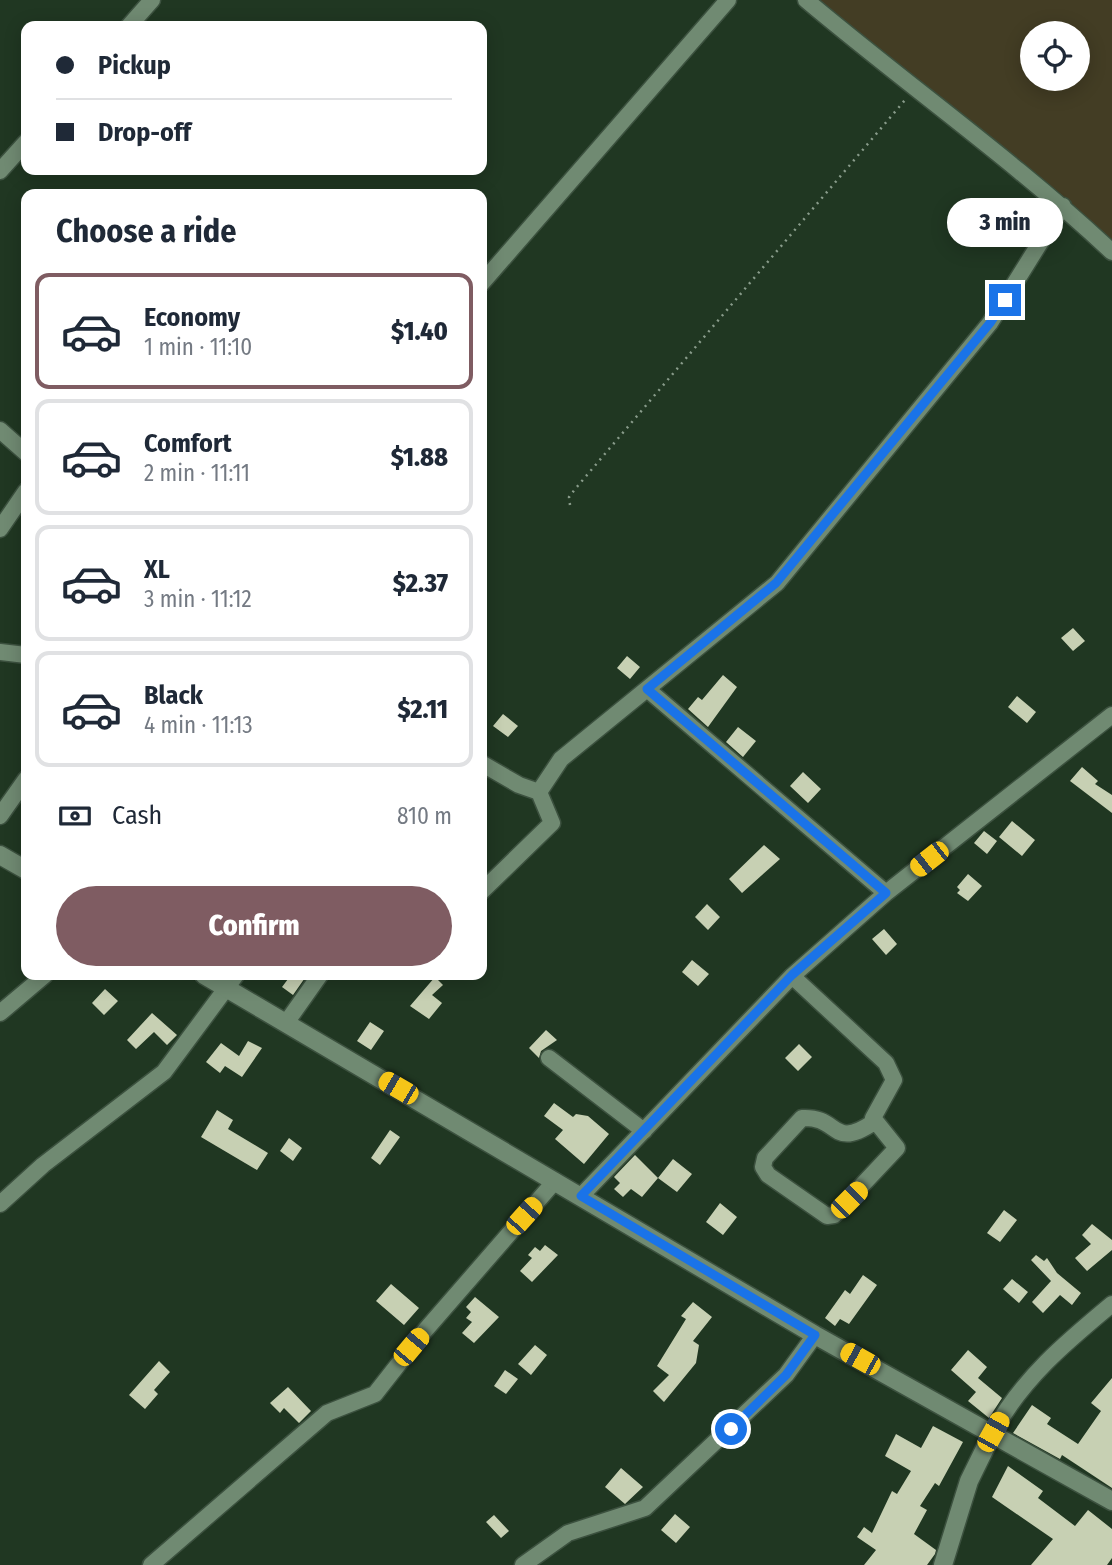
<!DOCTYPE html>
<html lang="en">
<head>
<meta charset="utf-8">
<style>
  body { margin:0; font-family:"Fira Sans Condensed",sans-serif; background:#f2f2f3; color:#1f2937; height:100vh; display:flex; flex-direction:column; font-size:26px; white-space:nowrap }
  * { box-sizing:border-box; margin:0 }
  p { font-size:23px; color:#747a83 }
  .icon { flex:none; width:38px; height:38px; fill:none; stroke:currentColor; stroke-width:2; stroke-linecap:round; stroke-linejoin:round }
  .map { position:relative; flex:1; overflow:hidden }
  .sheet { position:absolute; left:21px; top:189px; width:466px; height:791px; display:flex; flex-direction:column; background:#fff; border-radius:14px; box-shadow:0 4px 18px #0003 }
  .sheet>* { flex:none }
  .top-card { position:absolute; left:21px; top:21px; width:466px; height:154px; border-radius:14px; box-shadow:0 4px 18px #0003; display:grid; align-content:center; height:154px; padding:0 35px; background:#fff }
  .controls { position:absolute; left:1020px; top:21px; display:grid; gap:14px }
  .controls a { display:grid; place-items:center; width:70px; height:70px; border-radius:50%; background:#fff; box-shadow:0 4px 18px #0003; font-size:35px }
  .end { position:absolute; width:32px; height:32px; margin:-16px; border:9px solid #1a73e8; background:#fff; box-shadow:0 0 0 4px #fff }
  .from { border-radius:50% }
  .bubble { position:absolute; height:49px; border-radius:24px; background:#fff; box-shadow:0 4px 18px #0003; font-size:23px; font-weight:800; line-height:49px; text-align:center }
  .car { position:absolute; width:21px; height:42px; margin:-21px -10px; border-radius:9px; box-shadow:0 0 5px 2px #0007; background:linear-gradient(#f5c518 24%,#345 0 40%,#f5c518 0 76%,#345 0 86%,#f5c518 0) }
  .top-card b { display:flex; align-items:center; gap:24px; height:66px; font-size:26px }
  .top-card b+b { border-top:2px solid #e0e1e3 }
  .top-card i { width:18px; height:18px; background:#1f2937 }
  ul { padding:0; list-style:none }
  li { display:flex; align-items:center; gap:21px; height:116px; margin:0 14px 10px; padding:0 21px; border:4px solid #e0e1e3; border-radius:14px }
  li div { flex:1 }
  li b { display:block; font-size:26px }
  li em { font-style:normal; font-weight:800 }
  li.current { border-color:#7f5c62 }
  li>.icon { width:63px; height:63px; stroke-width:1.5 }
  h2 { padding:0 35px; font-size:32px; line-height:84px }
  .pay { display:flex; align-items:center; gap:18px; height:77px; padding:0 35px; font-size:26px }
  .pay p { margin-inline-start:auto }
  .action { display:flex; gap:14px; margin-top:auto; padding:14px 35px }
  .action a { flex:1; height:80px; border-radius:42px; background:#7f5c62; color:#fff; font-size:28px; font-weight:800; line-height:80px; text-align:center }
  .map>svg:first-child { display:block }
</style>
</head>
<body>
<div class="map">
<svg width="1112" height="1565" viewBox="0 0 1112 1565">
  <rect width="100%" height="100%" fill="#203722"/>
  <path fill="#433d24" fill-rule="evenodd" d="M809,0h303v252zM1032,33h46v46h-46z"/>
  <path fill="#c7d0b3" d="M1073,628l12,13 -12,10 -12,-13z
    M627,656l13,11 -10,12 -13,-11z
    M723,675l14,12 -29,40 -20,-18 10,-12 4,3z
    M1017,696l19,16 -9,11 -19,-16z
    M503,714l15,12 -10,11 -15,-11z
    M738,727l18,14 -13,16 -17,-15z
    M1082,767l16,14 -3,3 17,11v18l-42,-32z
    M803,772l18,17 -13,14 -18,-17z
    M1012,821l23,19 -13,16 -23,-19z
    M984,831l13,10 -10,13 -13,-11z
    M764,845l16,14 -38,34 -13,-14z
    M968,874l14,12 -14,15 -11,-8 3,-3 -3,-3z
    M707,904l13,13 -12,13 -13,-13z
    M884,929l13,15 -11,11 -14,-16z
    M692,960l17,14 -11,12 -16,-14z
    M291,975h16l-14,20 -11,-8z
    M435,977l8,8 -11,10 10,8 -13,16 -19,-13z
    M105,989l13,12 -14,14 -12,-12z
    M152,1013l25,22 -10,10 -13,-13 -18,17 -9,-9z
    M370,1022l14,9 -13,19 -14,-9z
    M546,1030l11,10 -16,11 -2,7 -10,-10z
    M248,1041l14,7 -20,29 -17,-11 -5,7 -14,-11 15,-19 18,13z
    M799,1044l13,13 -14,14 -13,-13z
    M554,1103l19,14 3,-3 12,2 21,18 -25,30 -29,-25 8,-9 -19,-14z
    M217,1110l16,10 -5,9 40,24 -11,17 -56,-33z
    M390,1130l10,7 -20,28 -9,-7z
    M289,1138l13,10 -9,13 -13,-10z
    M635,1155l23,23 -16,19 -11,-8 -8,8 -9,-8 6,-6 -6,-6z
    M673,1159l19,15 -15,18 -19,-14z
    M720,1203l17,14 -14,18 -17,-13z
    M1004,1210l13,10 -17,22 -13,-9z
    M1092,1224l20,16v10l-25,21 -12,-13 16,-14 -9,-9z
    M545,1245l13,10 -26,27 -12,-11 12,-13 -4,-3 7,-8 5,4z
    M1036,1255l8,6 3,-3 10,15 24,20 -9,12 -12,-10 -17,18 -11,-11 19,-21 -20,-21z
    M863,1275l14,10 -28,39 -9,-5 -5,7 -10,-8 20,-28 5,4z
    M1012,1279l16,13 -9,11 -16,-14z
    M391,1284l28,24 -15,17 -28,-24z
    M475,1297l24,20 -25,26 -12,-10 10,-11 -6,-4 5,-6 -5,-5z
    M693,1302l19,15 -19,24 6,4 -3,18 -32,39 -11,-11 16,-16 -12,-9 29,-47 -5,-3z
    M535,1345l12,10 -16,20 -13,-11z
    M968,1350l19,17 -9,11 24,20 -13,20 -21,-17 8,-9 -25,-22z
    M159,1361l11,11 -16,18 4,4 -13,15 -16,-14z
    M505,1370l13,9 -12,15 -12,-8z
    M1112,1378v110l-50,-33 -2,4 -47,-26 19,-28 19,13 -4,6 31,20 23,-33 -10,-8z
    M288,1387l23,24 -12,12 -15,-15 -4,5 -10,-10z
    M933,1426l30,16 -24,44 -4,-3 -15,23 7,4 -13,24 22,16 -1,4 -8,11h-63l12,-15 -19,-13 7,-10 8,6 20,-42 5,3 14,-23 -26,-15 11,-22 25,14z
    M1008,1466l35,25 -5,7 37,28 13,-16 24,19v29l-5,7h-76l22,-26 -61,-42z
    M621,1468l22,19 -18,17 -20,-17z
    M675,1514l15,13 -14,16 -15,-13z
    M494,1515l15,16 -8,7 -15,-16z"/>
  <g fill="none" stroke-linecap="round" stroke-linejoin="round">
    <g stroke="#3c513f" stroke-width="19">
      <path id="minor" d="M806,0c101,85 210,162 306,252
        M129,26l23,-26
        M0,171l26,-29
        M481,284l247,-284
        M0,430l26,23
        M0,529l26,-38
        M0,652l26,3
        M647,689l239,204
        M481,763l38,22 20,7
        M0,816l26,-37
        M481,892l71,-69 -13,-31 22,-33 216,-176 213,-260 73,-117
        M792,976l94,87 8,17 -21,38 24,30 -63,67 -7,1 -59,-41 -5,-8 2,-9 37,-40c38,-2 29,33 72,4
        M0,1013l45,-38
        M286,1023l34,-48
        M549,1058l95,73
        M581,1196l211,-220 94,-83 226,-178
        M0,1204l43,-39 121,-93 72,-97
        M993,1432c30,-54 72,-89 119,-128
        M151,1565l176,-152 48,-19 47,-60 133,-153
        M523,1565l45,-32 77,-25 141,-133 29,-40"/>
    </g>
    <g stroke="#3c513f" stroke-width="21">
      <path id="tertiary" d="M0,855l26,15
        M204,975l611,360 297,166
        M943,1565l26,-84 24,-49"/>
    </g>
    <path stroke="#899c8b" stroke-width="2.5" stroke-dasharray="2 5" stroke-linecap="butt" d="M570,505l-1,-8 7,-9 329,-388"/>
    <use href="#minor" stroke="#708a72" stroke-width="16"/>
    <use href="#tertiary" stroke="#708a72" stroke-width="18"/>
  </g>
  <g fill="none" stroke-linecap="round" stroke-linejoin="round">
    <path stroke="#1a73e8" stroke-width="9" d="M731,1429l55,-54 29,-40 -234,-139 211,-221 94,-82 -239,-204 129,-106 214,-260 15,-23"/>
  </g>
</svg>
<div class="controls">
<a><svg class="icon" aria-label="locate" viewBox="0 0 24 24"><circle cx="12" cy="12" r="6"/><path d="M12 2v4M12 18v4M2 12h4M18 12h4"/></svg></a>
</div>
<i class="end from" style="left:731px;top:1429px"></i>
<i class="end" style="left:1005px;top:300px"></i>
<div class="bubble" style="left:947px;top:198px;width:116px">3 min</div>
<i class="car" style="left:929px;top:859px;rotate:232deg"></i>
<i class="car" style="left:398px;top:1088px;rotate:300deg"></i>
<i class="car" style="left:849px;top:1200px;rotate:45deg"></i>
<i class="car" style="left:524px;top:1216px;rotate:42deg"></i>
<i class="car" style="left:411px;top:1347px;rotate:40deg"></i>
<i class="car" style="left:860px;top:1359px;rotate:299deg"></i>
<i class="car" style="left:993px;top:1432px;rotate:29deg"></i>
<div class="top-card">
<b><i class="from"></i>Pickup</b>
<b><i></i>Drop-off</b>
</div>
<section class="sheet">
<h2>Choose a ride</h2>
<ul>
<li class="current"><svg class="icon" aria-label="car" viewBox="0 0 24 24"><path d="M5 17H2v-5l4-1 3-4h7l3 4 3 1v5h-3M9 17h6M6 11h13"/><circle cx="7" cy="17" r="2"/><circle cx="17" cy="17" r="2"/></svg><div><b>Economy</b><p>1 min · 11:10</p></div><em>$1.40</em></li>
<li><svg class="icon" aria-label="car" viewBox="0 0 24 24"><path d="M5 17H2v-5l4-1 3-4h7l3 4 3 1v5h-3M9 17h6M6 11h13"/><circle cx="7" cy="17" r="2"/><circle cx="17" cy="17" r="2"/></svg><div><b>Comfort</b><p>2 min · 11:11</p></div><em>$1.88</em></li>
<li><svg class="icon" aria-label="car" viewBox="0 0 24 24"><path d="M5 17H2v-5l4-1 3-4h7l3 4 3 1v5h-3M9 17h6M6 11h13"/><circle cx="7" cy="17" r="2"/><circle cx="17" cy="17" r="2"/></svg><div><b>XL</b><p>3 min · 11:12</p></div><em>$2.37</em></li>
<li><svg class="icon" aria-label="car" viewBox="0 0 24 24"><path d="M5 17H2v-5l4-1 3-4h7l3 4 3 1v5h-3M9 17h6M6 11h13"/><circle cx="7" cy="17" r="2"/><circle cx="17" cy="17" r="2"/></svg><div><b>Black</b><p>4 min · 11:13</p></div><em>$2.11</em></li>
</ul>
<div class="pay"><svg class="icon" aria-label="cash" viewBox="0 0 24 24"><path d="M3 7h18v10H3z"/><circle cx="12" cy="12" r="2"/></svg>Cash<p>810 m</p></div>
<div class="action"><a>Confirm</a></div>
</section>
</div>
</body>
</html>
